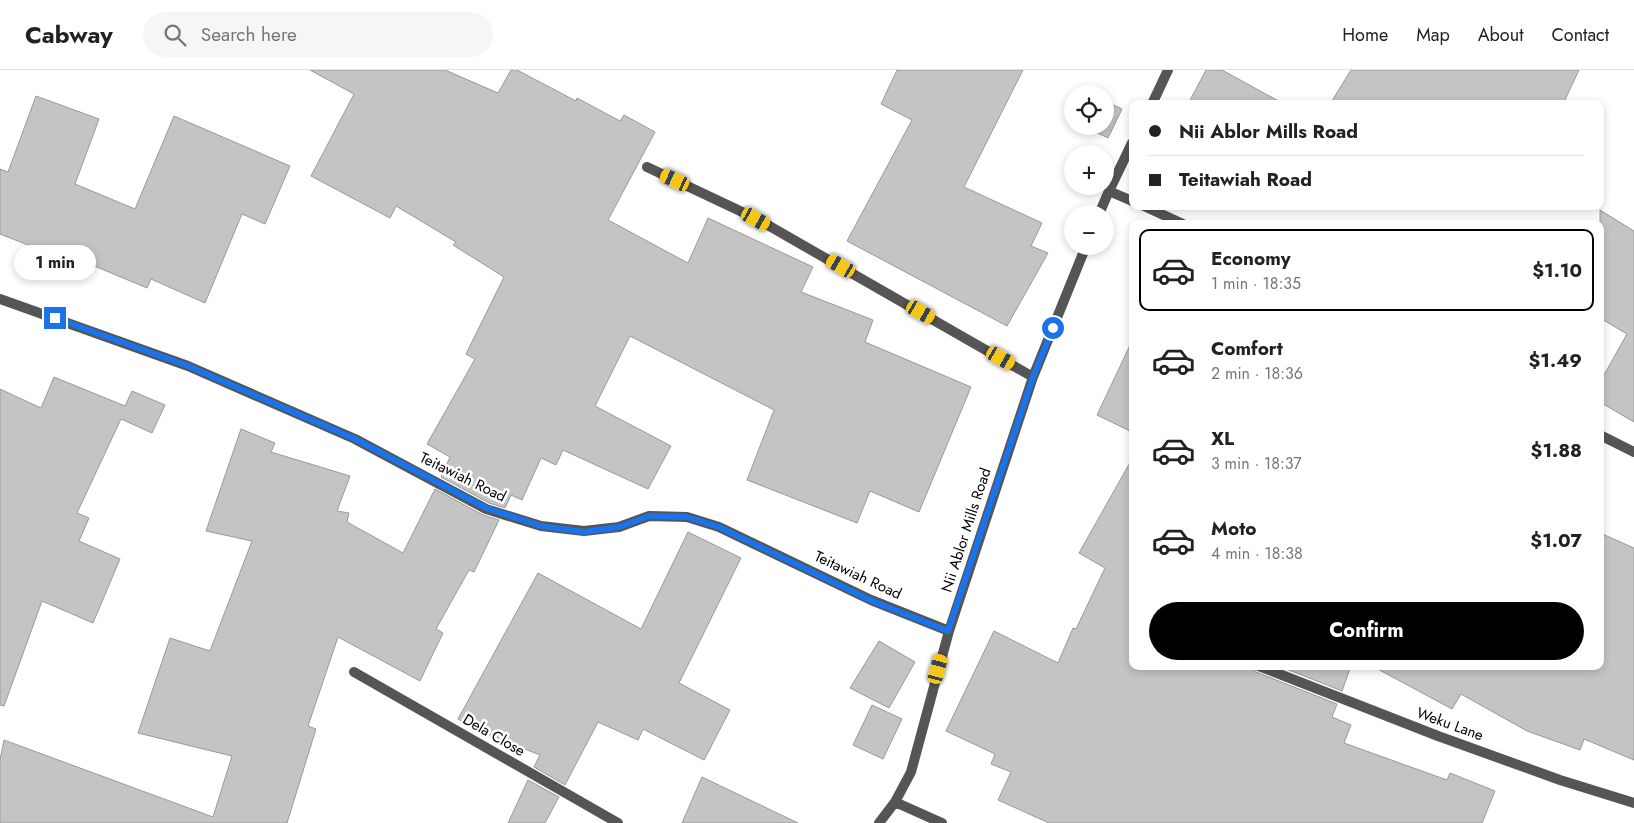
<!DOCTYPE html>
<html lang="en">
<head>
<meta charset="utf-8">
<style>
  body { margin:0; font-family:Jost,sans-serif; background:#f6f6f6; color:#222; height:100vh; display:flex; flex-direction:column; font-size:19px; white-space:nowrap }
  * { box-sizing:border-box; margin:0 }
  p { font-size:16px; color:#767676 }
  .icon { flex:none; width:28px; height:28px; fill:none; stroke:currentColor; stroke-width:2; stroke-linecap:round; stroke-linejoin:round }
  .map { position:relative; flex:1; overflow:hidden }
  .sheet { position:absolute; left:1129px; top:150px; width:475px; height:450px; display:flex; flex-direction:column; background:#fff; border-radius:10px; box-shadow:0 2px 8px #0003 }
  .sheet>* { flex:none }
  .banner { position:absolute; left:1129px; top:30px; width:475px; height:110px; border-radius:10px; box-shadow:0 2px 8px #0003; display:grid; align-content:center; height:110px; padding:0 20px; background:#fff }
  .tools { position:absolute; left:1064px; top:15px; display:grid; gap:10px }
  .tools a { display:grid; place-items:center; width:50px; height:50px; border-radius:50%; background:#fff; box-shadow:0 2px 8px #0003; font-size:25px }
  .end { position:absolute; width:22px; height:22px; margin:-11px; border:6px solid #1a73e8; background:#fff; box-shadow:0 0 0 2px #fff }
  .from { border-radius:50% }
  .bubble { position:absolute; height:35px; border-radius:18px; background:#fff; box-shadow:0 2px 8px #0003; font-size:16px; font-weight:700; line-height:35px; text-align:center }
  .car { position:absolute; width:15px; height:30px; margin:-15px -8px; border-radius:6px; box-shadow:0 0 4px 1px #0007; background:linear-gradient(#f5c518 24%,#345 0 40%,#f5c518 0 76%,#345 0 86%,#f5c518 0) }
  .banner b { display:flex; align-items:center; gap:18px; height:48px; font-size:19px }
  .banner b+b { border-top:1px solid #e0e0e0 }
  .banner i { width:12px; height:12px; background:#222 }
  ul { padding:9px 0 0; list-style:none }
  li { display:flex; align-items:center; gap:15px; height:82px; margin:0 10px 8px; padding:0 10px; border:2px solid transparent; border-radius:10px }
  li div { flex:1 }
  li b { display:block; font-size:19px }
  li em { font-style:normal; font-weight:700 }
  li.current { border-color:#000 }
  li>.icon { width:45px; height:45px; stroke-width:1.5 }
  .primary-button { display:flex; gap:10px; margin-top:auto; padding:10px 20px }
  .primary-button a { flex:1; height:58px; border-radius:30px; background:#000; color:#fff; font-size:20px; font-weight:700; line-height:58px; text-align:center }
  header { display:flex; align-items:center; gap:30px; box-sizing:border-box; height:70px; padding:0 25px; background:#fff; border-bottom:1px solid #e0e0e0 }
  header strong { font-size:24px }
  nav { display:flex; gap:28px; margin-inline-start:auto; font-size:18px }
  .search { width:350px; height:45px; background:#f6f6f6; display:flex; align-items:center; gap:12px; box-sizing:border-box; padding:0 18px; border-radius:28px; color:#767676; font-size:19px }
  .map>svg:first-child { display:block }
</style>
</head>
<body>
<header>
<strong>Cabway</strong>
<div class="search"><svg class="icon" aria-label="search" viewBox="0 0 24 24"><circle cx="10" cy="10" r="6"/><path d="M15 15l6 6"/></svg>Search here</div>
<nav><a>Home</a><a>Map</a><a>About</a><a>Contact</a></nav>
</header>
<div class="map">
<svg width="1634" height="753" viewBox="0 0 1634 753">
  <rect width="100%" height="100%" fill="#fff"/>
  <path fill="#c4c4c4" stroke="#999" d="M310,0h135l53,23 13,-23h6l59,31 1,-3 43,23 4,-6 31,17 -47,88 80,43 20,-45 105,49 -12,25 72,28 -8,22 106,45 -52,125 -49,-21 -13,32 -110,-43 27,-70 -144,-74 -35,70 76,40 -23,43 -85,-39 -7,15 -15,-7 -19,42 -11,-5 -6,13 -16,-5 -48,-26 9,-20 -23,-13 48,-85 -9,-5 38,-77 -51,-32 3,-3 -60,-36 -6,12 -79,-42 43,-82z
    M897,0h126l-59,117 78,36 -11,23 17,7 -41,73 -160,-85 65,-121 -31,-16z
    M1206,0h16l62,34h-96z
    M1351,0h228l-16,34h-233z
    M36,26l63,23 -24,65 60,25 39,-93 116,50 -25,58 -23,-10 -37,89 -54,-24 -4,9 -67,-28 -1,5 -79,-31v-65l8,3z
    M1105,31l17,8 -14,29 -25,-12h22z
    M1600,140l34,21v191l-34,-20v-20l27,-48 -27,-16z
    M1132,271v91l-35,-17z
    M54,307l71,29 7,-15 33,14 -13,28 -31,-14 -44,94 12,5 -10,23 41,18 -27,64 -51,-22 -38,105 -4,-1v-316l41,19z
    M241,359l34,14 -4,9 79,24 -13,35 12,2 -2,9 56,31 32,-64 48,26 16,5 -25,52 -5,-2 -33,59 7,4 -23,48 -82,-44 -30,89 8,3 -29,94h-287v-63l4,-20 209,77 19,-61 -94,-23 32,-95 40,13 42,-110 -46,-10z
    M1132,389v207h120l4,6 81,32 -5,13 19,8 -7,18 103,37 3,-7 45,18 -13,32h-433l-51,-23 13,-28 -20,-8 4,-10 -49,-23 48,-100 64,32 15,-35 3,1 29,-61 -26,-15z
    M688,462l53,26 -62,125 51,27 -26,50 -61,-31 -5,11 -40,-18 -33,63 -31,-18 6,-12 -61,-24 -21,-12 80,-146 103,56z
    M1600,463l34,15v212l-50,-21 -4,11 -53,-19 -66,-37 -9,15 -80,-43h228z
    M879,571l36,21 -26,46 -39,-20z
    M1279,596h72l-9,25z
    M872,635l30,14 -19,40 -30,-14z
    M702,707l96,46h-116z
    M528,710l31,17 -14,26h-37z"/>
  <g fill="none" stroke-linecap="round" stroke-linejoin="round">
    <path stroke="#555" stroke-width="10" d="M1152,34l16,-34
      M647,97l110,52 276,158
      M1109,121l23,10
      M1144,136l39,18
      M1099,144l10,-23 23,-48
      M0,229l188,67 167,73 131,70 55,17 43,5 35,-4 30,-11 38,1 32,10 152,73 78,31
      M1600,365l34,17
      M1259,596l179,70 122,44 74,23
      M354,602l264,151
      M895,732l47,21
      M879,753l16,-21 16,-30 38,-141 84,-254 53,-131"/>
  </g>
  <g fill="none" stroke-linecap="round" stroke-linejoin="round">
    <path stroke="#1a73e8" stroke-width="6" d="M55,248l133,48 167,73 131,69 55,18 43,6 35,-5 30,-11 38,1 32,10 151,73 78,31 85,-254 20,-49"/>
  </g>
  <g text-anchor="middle" stroke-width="5" stroke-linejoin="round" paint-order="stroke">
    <g font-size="15" fill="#000" stroke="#fff">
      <text transform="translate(463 407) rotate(26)" y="5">Teitawiah Road</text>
      <text transform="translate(966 460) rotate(-72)" y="5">Nii Ablor Mills Road</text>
      <text transform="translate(858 505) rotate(25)" y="5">Teitawiah Road</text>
      <text transform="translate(1450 654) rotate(20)" y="5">Weku Lane</text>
      <text transform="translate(494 665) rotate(30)" y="5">Dela Close</text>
    </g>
  </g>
</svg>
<div class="tools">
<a><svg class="icon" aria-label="locate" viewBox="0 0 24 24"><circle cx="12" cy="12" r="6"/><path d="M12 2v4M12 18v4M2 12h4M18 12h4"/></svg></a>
<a>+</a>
<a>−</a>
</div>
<i class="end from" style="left:1053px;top:258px"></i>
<i class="end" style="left:55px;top:248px"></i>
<div class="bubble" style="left:14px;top:175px;width:82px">1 min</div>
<i class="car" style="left:675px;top:110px;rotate:295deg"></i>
<i class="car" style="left:756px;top:149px;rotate:119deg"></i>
<i class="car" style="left:841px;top:196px;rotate:300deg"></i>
<i class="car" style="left:921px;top:242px;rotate:120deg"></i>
<i class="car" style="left:1001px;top:288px;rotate:120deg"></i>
<i class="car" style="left:938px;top:599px;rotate:15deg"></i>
<div class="banner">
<b><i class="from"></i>Nii Ablor Mills Road</b>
<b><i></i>Teitawiah Road</b>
</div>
<section class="sheet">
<ul>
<li class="current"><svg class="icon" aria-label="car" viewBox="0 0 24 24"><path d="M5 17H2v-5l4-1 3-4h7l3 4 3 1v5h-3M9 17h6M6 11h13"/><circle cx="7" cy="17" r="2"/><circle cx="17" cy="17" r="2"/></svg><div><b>Economy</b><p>1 min · 18:35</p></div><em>$1.10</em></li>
<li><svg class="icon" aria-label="car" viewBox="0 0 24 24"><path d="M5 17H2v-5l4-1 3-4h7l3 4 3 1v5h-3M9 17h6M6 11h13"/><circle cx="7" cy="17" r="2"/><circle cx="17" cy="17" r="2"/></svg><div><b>Comfort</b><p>2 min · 18:36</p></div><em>$1.49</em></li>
<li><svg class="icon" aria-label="car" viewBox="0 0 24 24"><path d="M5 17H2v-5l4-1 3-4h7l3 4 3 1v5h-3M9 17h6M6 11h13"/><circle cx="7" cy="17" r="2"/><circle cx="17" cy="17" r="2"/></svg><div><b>XL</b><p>3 min · 18:37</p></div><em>$1.88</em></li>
<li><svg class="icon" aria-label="car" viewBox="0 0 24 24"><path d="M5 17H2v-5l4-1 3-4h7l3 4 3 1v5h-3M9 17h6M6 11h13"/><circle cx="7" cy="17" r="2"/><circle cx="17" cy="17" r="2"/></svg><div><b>Moto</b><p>4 min · 18:38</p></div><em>$1.07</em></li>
</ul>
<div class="primary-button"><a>Confirm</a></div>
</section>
</div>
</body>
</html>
